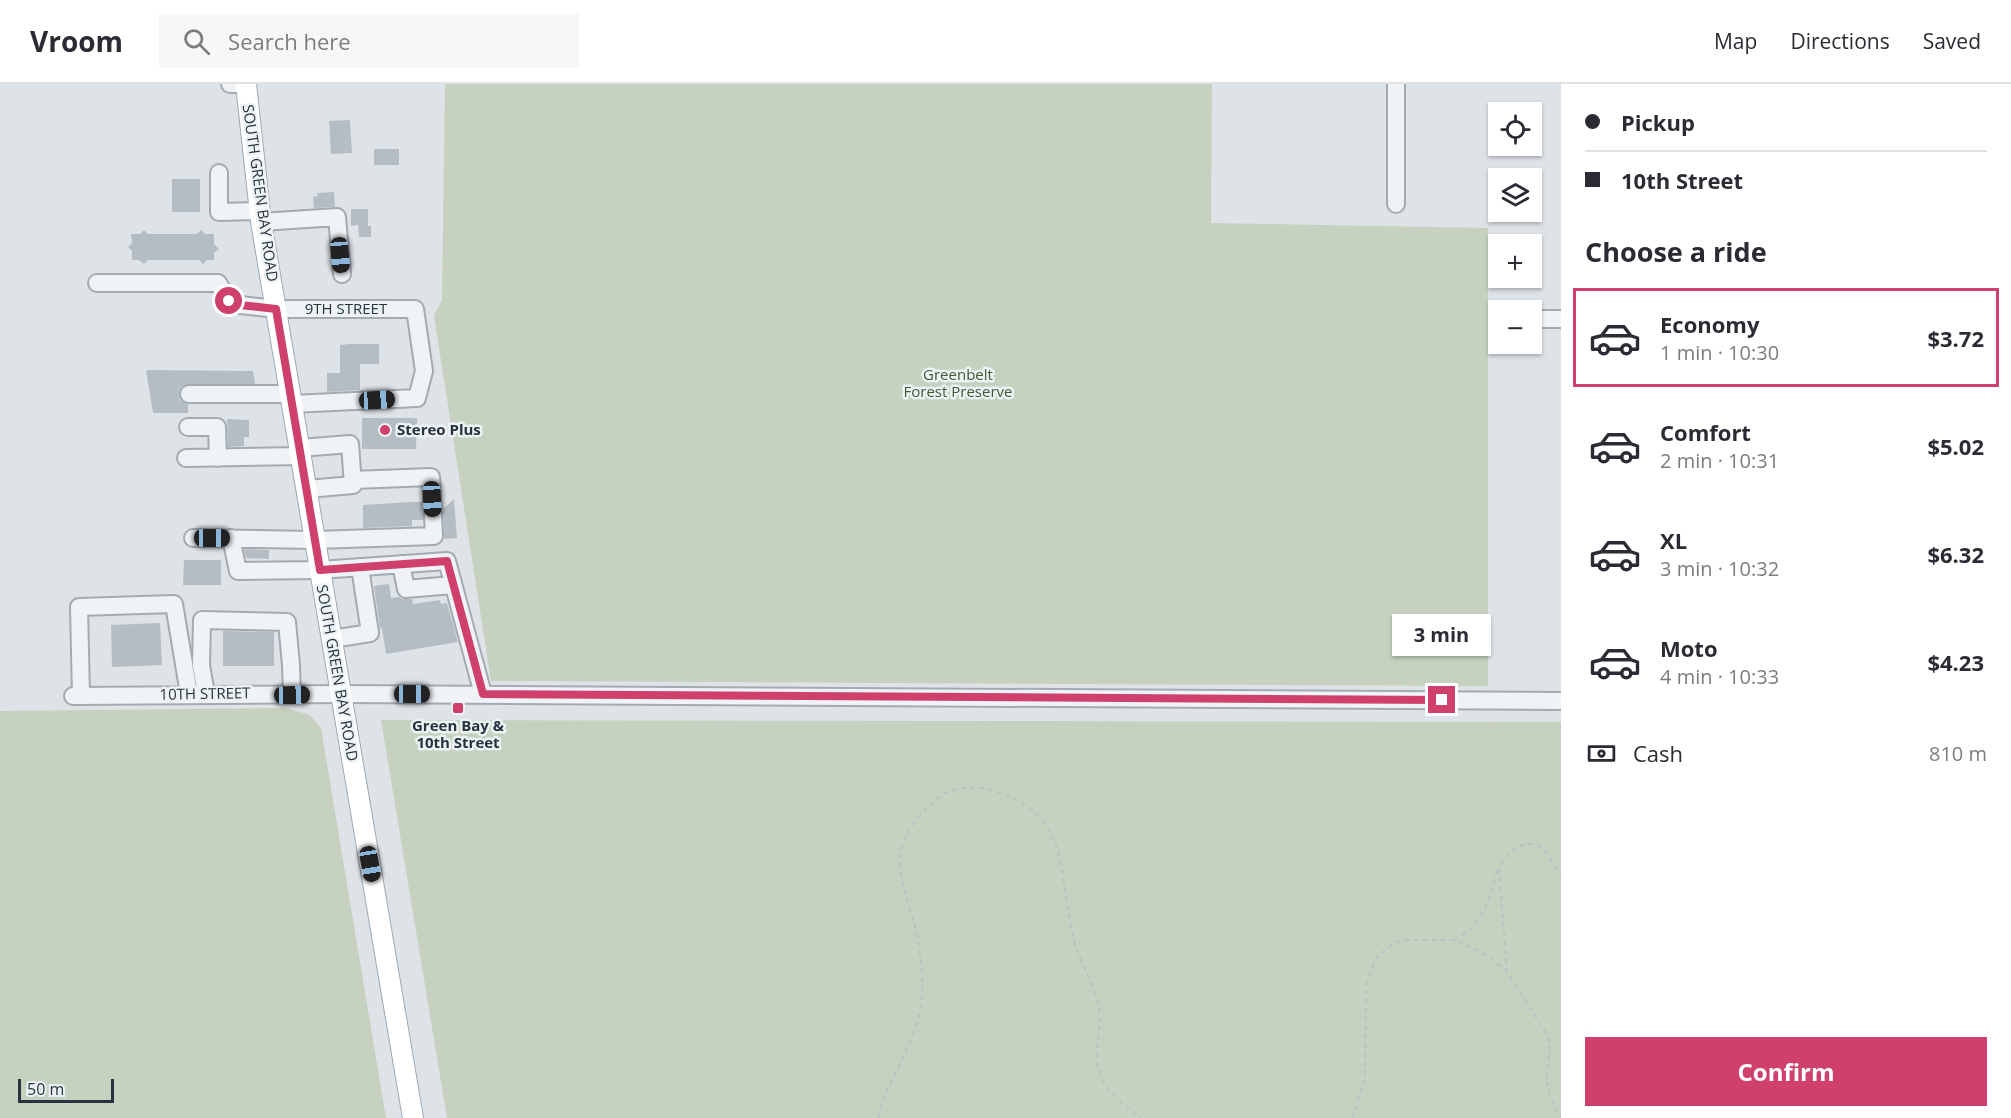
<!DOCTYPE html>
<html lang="en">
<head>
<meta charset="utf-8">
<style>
  body { margin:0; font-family:"Open Sans",sans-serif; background:#f7f7f7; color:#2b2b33; height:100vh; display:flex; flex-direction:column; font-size:22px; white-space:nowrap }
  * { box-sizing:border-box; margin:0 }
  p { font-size:20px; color:#7c7c81 }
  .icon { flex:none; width:33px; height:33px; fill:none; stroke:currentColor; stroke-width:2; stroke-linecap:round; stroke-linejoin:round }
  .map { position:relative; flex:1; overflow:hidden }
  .details { display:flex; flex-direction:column; background:#fff; width:450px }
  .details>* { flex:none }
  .hud { display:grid; align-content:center; height:132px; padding:0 24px; background:#fff }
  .tools { position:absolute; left:1488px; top:18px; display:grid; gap:12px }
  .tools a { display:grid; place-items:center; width:54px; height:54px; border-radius:0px; background:#fff; box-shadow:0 2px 4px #0004; font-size:30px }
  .scale { position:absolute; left:18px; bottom:15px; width:96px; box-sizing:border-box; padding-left:6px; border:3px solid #27333e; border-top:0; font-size:16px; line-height:21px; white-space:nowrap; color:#27333e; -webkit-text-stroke:4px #edf2f5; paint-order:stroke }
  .end { position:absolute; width:27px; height:27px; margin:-14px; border:8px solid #cf406c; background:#fff; box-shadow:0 0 0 3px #fff }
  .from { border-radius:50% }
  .bubble { position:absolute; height:42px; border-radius:0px; background:#fff; box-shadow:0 2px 4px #0004; font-size:20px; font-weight:700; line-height:42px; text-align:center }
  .car { position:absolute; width:18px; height:36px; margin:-18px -9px; border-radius:8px; box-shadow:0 0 4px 2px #0007; background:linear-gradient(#222 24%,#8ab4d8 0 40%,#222 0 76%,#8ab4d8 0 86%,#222 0) }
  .hud b { display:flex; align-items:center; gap:21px; height:57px; font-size:22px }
  .hud b+b { border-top:2px solid #e1e1e2 }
  .hud i { width:15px; height:15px; background:#2b2b33 }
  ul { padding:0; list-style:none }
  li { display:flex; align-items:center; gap:18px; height:99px; margin:0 12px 9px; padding:0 12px; border:3px solid transparent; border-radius:0px }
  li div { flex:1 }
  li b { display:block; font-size:22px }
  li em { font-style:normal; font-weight:700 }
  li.selected { border-color:#cf406c }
  li>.icon { width:54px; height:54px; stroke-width:1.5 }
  h2 { padding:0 24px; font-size:27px; line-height:72px }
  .pay { display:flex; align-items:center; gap:15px; height:66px; padding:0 24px; font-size:22px }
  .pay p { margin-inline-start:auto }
  .cta { display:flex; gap:12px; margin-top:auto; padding:12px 24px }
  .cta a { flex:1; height:69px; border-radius:0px; background:#cf406c; color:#fff; font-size:24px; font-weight:700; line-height:69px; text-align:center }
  header { display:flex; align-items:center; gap:36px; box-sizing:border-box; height:84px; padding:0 30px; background:#fff; border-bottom:2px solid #e1e1e2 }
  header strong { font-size:28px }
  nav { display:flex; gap:33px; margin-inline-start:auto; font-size:21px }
  .search { width:420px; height:54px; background:#f7f7f7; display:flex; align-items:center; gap:15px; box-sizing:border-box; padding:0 21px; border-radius:0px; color:#7c7c81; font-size:22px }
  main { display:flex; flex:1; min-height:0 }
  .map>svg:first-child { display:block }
</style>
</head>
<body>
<header>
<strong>Vroom</strong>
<div class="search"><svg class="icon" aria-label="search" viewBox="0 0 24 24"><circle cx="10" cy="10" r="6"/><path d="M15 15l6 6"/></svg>Search here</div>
<nav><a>Map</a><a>Directions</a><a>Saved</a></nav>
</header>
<main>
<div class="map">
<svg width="1561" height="1034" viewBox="0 0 1561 1034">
  <rect width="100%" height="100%" fill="#dee3e8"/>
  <path fill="#c6d2bf" d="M445,0h767l-1,139 277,5v458l-997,-5 -57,-365 8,-16z
    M286,624l24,7 11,13 65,390h-386v-407z
    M381,636l1180,2v396h-1114z"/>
  <path fill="#b5bdc4" d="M350,36l2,33 -21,1 -2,-33z
    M374,65h25v16h-25z
    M172,95h28v33h-28z
    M334,108l1,15 -21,1 -1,-11 5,-1 -1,-3z
    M351,125h17v17h3v11h-12l-1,-12 -7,1z
    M144,146l4,4h49l4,-4 4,4h9v10l5,5 -5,4v7h-7l-4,4 -4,-4h-51l-4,4 -5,-4h-7v-9l-4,-4 4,-4 -1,-9h9z
    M350,260h29v20h-19v26l-33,2v-19h13v-28z
    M146,286l107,1 2,13 -71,1 -4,4 -1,6 1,5 8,4v9h-35z
    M362,334h55l-1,31h-54z
    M227,335l22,1v17h-5v9l-16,1z
    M454,415l3,39 -13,1 -1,-30z
    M412,418h10l1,18h-11v6l-49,2v-23z
    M244,465l25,1v9l-23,-1z
    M184,476h37v25h-38z
    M389,500l2,14 8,-1 3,2h10l1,5 27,-4 1,4 6,-1 11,39 -72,12 -4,-26 -2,1 -6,-43z
    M160,539l2,42 -50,2 -1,-42z
    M223,547l51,1v34h-51z"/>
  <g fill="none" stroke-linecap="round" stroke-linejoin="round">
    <g stroke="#a3abb2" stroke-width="20">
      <path id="minor" d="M230,0h16
        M219,89v39l40,-1
        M1396,120v-120
        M261,138l76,-5 5,57
        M97,199h121l11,18 11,4 36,4h139l9,62 -7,27 -125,6
        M1532,235h29
        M189,310h101
        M188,343h29l1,31
        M300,364l50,-4 3,41 -46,4
        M186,374l115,-2
        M193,454l122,2 119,-4 -3,-59 -78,3
        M231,454l7,33 82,-1 127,-9 36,133
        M401,480l5,25 47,-4
        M332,555l38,-6 -10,-66
        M206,610l-5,-29 1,-45 85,2 4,43 1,30
        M73,612l268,-2 1220,7
        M81,612l-2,-89 95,-3 15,90"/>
    </g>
    <g stroke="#9da9b3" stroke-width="22">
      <path id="major" d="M246,0l15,138 152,896"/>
    </g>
    <path stroke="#bcc1c6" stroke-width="2" stroke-dasharray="4.5 4.5" stroke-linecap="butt" d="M1454,856c5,-3 12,-6 16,-11 16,-14 23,-41 28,-61
      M1507,888l-8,-105c8,-13 26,-32 42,-19 9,6 13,19 20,27
      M879,1034c1,-16 8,-28 15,-42 11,-23 23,-46 27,-72 3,-25 0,-52 -6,-77 -6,-23 -18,-50 -14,-75 3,-21 22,-42 38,-55 14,-11 36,-11 52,-7 83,24 66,85 83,150 6,24 21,44 25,68 3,19 -5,41 -1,59 6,24 25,36 43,51
      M1352,1034l13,-39 1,-86 2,-13 4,-12 6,-12 16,-13 10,-3h50l23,10 15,9 15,13 41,64c4,16 -1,25 -1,40 -1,15 7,29 14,42"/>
    <use href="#minor" stroke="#f0f3f6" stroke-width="16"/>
    <use href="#major" stroke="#fff" stroke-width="20"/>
  </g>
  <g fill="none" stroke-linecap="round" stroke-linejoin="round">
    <path stroke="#cf406c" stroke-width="8" d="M229,217l11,4 36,4 44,261 127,-9 36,133 959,6"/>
  </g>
  <g fill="#cf406c" stroke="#edf2f5" stroke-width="2">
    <circle cx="385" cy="346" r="6"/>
    <rect x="452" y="618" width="12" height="12" rx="3"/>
  </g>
  <g text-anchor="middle" stroke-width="5" stroke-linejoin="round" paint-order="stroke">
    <g font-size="15" fill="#27333e" stroke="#edf2f5">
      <text transform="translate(260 109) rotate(82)" y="5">SOUTH GREEN BAY ROAD</text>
      <text x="346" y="230">9TH STREET</text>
      <text transform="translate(337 589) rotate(80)" y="5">SOUTH GREEN BAY ROAD</text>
      <text transform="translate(205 610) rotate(-1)" y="5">10TH STREET</text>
    </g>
    <g font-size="15" fill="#415a34" stroke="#edf2f5">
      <text x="958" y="296">Greenbelt<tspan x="958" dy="17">Forest Preserve</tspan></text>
    </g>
    <g font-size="15" font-weight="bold" fill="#27333e" stroke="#edf2f5" text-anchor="start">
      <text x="397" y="351">Stereo Plus</text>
      <text x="458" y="647" text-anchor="middle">Green Bay &amp;<tspan x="458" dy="17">10th Street</tspan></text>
    </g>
  </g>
</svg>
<div class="tools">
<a><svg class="icon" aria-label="locate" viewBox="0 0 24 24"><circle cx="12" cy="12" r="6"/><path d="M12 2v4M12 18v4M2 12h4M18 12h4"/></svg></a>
<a><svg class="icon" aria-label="layers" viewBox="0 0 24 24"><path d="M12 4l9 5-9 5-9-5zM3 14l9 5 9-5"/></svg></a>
<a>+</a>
<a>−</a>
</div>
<div class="scale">50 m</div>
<i class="end from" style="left:229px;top:217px"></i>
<i class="end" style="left:1442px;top:616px"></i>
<div class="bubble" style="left:1392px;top:530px;width:99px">3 min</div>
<i class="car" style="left:340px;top:171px;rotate:175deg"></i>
<i class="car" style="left:377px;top:316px;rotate:87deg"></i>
<i class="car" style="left:432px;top:415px;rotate:177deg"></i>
<i class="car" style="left:212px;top:454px;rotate:90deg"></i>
<i class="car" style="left:412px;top:610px;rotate:90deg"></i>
<i class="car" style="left:292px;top:611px;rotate:89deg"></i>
<i class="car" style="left:370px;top:780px;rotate:170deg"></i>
</div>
<section class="details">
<div class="hud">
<b><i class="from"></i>Pickup</b>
<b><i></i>10th Street</b>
</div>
<h2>Choose a ride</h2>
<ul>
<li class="selected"><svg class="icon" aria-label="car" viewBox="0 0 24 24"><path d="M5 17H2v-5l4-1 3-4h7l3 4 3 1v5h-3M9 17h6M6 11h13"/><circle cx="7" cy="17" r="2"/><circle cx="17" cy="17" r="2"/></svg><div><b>Economy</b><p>1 min · 10:30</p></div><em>$3.72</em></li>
<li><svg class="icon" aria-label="car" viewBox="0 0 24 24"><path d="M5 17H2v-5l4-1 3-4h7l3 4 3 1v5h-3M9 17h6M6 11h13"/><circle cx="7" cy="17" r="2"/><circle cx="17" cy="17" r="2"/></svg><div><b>Comfort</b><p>2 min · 10:31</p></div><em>$5.02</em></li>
<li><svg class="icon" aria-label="car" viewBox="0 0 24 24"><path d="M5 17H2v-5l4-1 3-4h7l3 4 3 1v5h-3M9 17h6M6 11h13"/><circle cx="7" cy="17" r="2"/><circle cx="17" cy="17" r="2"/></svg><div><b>XL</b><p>3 min · 10:32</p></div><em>$6.32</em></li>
<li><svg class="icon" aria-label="car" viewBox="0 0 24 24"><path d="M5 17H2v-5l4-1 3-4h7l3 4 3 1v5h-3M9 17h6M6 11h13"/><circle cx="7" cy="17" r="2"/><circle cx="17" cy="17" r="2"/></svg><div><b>Moto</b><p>4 min · 10:33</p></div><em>$4.23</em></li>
</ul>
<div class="pay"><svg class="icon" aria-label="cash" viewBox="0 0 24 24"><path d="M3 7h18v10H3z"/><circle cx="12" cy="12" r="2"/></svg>Cash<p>810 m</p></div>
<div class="cta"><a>Confirm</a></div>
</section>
</main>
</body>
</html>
